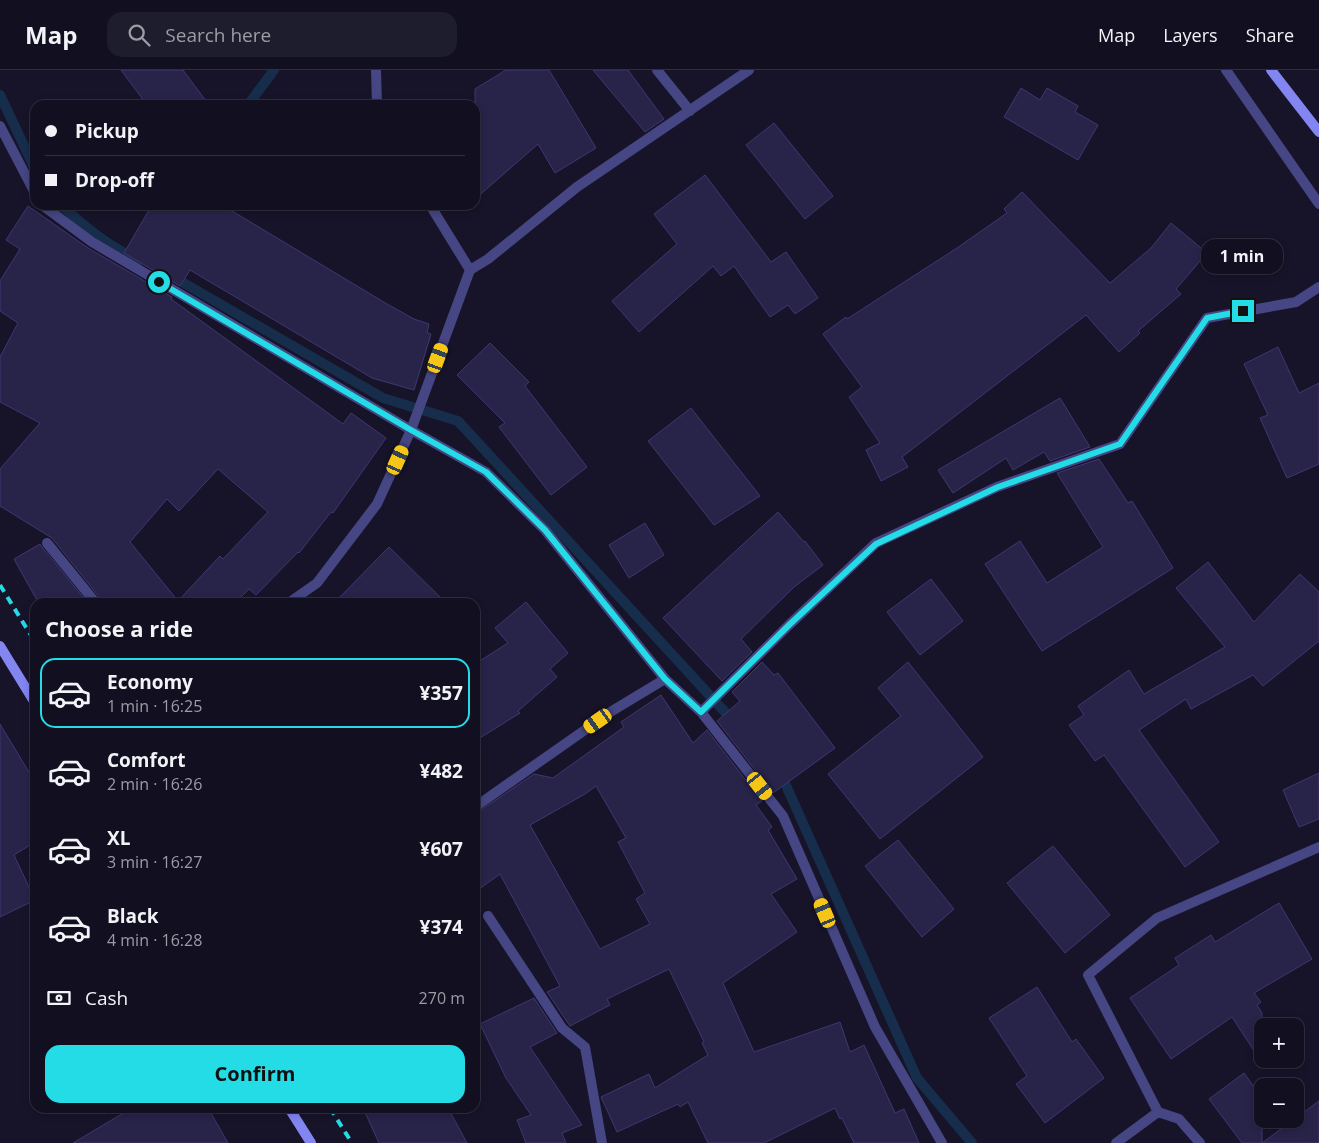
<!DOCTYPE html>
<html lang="en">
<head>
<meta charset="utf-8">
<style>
  body { margin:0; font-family:"Open Sans",sans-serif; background:#1e1d2d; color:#f1f3f6; height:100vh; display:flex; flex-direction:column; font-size:19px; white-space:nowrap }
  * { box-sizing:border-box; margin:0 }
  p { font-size:16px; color:#9c9ca5 }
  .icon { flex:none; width:28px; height:28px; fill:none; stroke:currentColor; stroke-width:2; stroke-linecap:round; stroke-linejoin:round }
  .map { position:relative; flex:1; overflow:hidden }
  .details { position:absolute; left:30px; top:528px; width:450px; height:515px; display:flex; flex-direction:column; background:#110f20; border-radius:15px; box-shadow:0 2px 8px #0003,0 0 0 1px #302f3e }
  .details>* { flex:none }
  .banner { position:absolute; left:30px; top:30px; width:450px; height:110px; border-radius:15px; box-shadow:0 2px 8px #0003,0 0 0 1px #302f3e; display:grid; align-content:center; height:110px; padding:0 15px; background:#110f20 }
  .controls { position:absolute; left:1254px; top:948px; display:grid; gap:10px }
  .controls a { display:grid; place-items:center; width:50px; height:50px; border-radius:10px; background:#110f20; box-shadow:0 2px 8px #0003,0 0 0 1px #302f3e; font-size:25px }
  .end { position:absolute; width:22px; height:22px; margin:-11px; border:6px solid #23dce6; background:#111; box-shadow:0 0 0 2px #111 }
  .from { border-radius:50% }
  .bubble { position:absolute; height:35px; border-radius:15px; background:#110f20; box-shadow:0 2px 8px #0003,0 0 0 1px #302f3e; font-size:16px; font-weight:700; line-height:35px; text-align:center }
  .car { position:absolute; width:15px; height:30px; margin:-15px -8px; border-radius:6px; box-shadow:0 0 4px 1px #0007; background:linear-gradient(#f5c518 24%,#345 0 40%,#f5c518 0 76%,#345 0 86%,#f5c518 0) }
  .banner b { display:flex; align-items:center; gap:18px; height:48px; font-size:19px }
  .banner b+b { border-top:1px solid #302f3e }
  .banner i { width:12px; height:12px; background:#f1f3f6 }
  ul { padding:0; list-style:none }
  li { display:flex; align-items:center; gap:15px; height:70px; margin:0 10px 8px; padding:0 5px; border:2px solid transparent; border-radius:15px }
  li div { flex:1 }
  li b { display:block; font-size:19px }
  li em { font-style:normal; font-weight:700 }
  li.current { border-color:#23dce6 }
  li>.icon { width:45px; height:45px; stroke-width:1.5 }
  h2 { padding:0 15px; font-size:22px; line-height:60px }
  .pay { display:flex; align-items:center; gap:12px; height:55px; padding:0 15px; font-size:19px }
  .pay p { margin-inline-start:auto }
  .cta { display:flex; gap:10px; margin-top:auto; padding:10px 15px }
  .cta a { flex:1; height:58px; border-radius:15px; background:#23dce6; color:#111; font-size:20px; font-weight:700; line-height:58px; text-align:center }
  header { display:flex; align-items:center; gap:30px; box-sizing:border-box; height:70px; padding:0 25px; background:#110f20; border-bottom:1px solid #302f3e }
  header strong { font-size:24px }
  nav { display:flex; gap:28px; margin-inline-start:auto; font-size:18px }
  .search { width:350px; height:45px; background:#1e1d2d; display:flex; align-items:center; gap:12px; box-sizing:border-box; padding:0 18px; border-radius:15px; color:#9c9ca5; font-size:19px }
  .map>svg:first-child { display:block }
</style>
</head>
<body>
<header>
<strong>Map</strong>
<div class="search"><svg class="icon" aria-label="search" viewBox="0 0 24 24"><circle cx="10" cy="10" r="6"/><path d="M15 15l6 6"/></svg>Search here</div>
<nav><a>Map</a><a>Layers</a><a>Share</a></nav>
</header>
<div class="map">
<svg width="1319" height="1073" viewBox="0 0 1319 1073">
  <rect width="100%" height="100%" fill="#17142a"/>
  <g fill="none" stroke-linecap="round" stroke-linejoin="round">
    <path stroke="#162d4c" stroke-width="10" d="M0,25l35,74
      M248,35l26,-35
      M61,135c24,22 49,43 79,55
      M170,205l213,123 75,23 277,302
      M780,702l137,306 55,65"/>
  </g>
  <path fill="#282349" stroke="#403772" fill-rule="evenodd" d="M121,0h62l26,35h-62z
    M506,0h43l47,78 -41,25 -17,-29 -63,55v-110z
    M593,0h35l36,49 -19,13z
    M1021,18l19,12 7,-12 31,18 -3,6 23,13 -20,35 -74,-43z
    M774,53l59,73 -28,23 -59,-74z
    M705,105l66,87 15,-10 32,46 -23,16 -7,-9 -18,12 -36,-51 -13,10 -8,-10 -74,66 -27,-31 65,-57 -23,-30z
    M1022,122l88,91 41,-35 20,-25 36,30 -31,36 5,5 -43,37 2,2 -21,19 -33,-37 -184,142 6,10 -27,14 -15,-31 14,-7 -31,-46 13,-10 -39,-53 23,-17 1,2 110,-71 50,-35 -3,-4z
    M152,135h70l165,99 27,15 15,5 -2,9 4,1 -17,56 -42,-12 -182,-108 -10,16 -56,-33z
    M28,136l60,42 84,49 -1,2 172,125 8,-11 35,25 -53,75 -2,-1 -32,41 -1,-1 -42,43 -7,-6 -13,13h-134l-2,-4 -48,-60 -52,-32v-37l40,-46 -40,-21v-45l18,-34 -18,-12v-30l20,-32 -14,-9zM218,399l50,43 -45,47 -3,-3 -42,45 -48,-59 37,-43 12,12z
    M490,273l39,39 -4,4 62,81 -36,28 -52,-68 6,-4 -48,-48z
    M1278,277l21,46 20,-10v81l-32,14 -27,-60 8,-3 -24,-51z
    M1060,328l30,49 -40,14 -6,-9 -31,18 -7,-12 -53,35 -15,-23z
    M691,338l69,88 -46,29 -66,-84z
    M1099,389l29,44 4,-2 41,67 -131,83 -57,-87 35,-23 27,42 56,-36 -46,-74z
    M778,442l26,30 1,-1 18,24 -29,22 -53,52 11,13 -30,29 -59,-63z
    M645,453l19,32 -35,23 -20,-33z
    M40,474l2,3 45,55h-49l-24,-43z
    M389,477l56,55h-110z
    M1208,492l46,60 46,-48 19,18v49l-56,45 -10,-11 -62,34 -5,-10 -47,31 80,112 -34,25 -81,-112 -9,6 -26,-36 15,-10 -6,-9 51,-36 15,24 81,-47 -49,-59z
    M931,509l32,42 -43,34 -33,-43z
    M526,532l42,51 -18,16 7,8 -39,34 2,2 -45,28v-77l33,-21 -13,-15z
    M762,592l12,13 4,-2 57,75 -62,45 -56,-72 23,-20 -8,-9z
    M908,592l75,95 -103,82 -52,-65 73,-58 -23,-28z
    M661,625l32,48 14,-13 55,71 -6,4 16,22 -4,3 29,49 -26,15 26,38 -74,51 31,69 86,-30 10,30 14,-7 31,68 9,-4 15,34h-65l-12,-25 -2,1 -5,-11 -71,35h-56l-20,-41 -8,5 -2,-3 -61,28 -16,-35 48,-23 6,14 53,-33 -6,-12 2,-1 -35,-73 -62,30 3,6 -40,21 -23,-34 13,-6 -60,-112 -25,18v-78l59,-40 19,4 71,-51 -3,-5zM596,716l30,52 -8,4 27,51 -9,6 14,25 -50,25 -70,-124 55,-31z
    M0,654l35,58v60l-21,13 21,45 -35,17z
    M1319,703v46l-20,8 -16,-37z
    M898,770l56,69 -32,28 -57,-71z
    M1053,776l57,69 -45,38 -58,-70z
    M1279,833l33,56 -58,34 7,9 -4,3 5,8v50l-30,-46 -61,42 -41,-61 49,-33 -4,-7 36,-23 4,7z
    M1037,917l35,55 4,-3 28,39 -59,45 -29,-39 11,-8 -38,-58z
    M534,928l23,35 -27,14 52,78 -20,8 4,10h-40l-9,-23 14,-5 -25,-37 -26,-54z
    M1244,1003l18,25v45l57,-42v42h-77l-33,-44z
    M132,1038h76l20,35h-155z
    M363,1038h85l19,35h-88z"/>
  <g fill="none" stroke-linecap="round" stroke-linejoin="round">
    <path stroke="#454683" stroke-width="10" d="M376,0l1,35
      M657,0l33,41
      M1226,0l93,134
      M0,56l35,67
      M42,135l50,37 319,188 75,42 59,58 120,149 36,33 82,104 92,211 67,116
      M430,135l40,65
      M47,473l48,59
      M290,532l27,-19 60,-79 34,-74 59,-160 18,-11 89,-72 172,-117
      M701,642l88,-87 87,-82 121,-56 123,-43 87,-126 89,-16 23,-15
      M475,737l137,-96 53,-32
      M488,846l74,112 23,19 17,96
      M1158,1042l-70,-137 69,-57 162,-71
      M1116,1073l42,-31 21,7 21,24"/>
    <path stroke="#8385f1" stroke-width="10" d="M1271,0l48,62
      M0,576l35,57
      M289,1038l22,35"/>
    <path stroke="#23dce6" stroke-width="4" stroke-dasharray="8 6" stroke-linecap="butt" d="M0,515l35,57
      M330,1038l22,35"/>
  </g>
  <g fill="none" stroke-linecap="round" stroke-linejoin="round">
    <path stroke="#23dce6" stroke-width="6" d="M159,212l252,148 75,42 59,58 120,149 36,33 88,-87 87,-81 122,-57 122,-43 87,-126 36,-7"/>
  </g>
</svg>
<div class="controls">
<a>+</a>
<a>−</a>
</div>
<i class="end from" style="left:159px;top:212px"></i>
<i class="end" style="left:1243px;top:241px"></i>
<div class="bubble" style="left:1201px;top:169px;width:82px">1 min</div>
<i class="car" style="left:438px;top:288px;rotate:20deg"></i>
<i class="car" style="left:398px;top:390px;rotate:24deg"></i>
<i class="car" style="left:598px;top:651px;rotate:235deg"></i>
<i class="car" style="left:760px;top:716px;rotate:142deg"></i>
<i class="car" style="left:825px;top:843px;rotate:337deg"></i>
<div class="banner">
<b><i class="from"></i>Pickup</b>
<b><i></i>Drop-off</b>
</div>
<section class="details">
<h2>Choose a ride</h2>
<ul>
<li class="current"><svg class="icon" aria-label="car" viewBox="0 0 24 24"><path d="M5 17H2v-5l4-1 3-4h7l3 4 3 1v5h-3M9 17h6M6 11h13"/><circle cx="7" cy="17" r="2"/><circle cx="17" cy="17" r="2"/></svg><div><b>Economy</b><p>1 min · 16:25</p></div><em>¥357</em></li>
<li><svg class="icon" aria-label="car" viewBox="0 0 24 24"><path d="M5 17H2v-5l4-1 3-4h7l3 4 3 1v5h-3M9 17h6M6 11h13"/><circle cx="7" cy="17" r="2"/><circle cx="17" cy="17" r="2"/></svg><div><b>Comfort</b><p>2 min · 16:26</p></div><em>¥482</em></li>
<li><svg class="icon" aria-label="car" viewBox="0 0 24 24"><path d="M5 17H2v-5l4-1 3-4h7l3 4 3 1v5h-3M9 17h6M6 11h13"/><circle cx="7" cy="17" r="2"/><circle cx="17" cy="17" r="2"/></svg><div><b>XL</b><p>3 min · 16:27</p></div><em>¥607</em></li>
<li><svg class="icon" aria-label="car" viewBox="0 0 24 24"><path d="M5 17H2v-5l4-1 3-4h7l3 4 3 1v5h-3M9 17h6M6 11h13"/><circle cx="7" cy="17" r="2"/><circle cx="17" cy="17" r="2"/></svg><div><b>Black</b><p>4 min · 16:28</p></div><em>¥374</em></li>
</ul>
<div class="pay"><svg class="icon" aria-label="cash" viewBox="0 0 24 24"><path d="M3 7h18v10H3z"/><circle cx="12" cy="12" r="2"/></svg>Cash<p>270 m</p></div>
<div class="cta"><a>Confirm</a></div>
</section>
</div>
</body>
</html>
